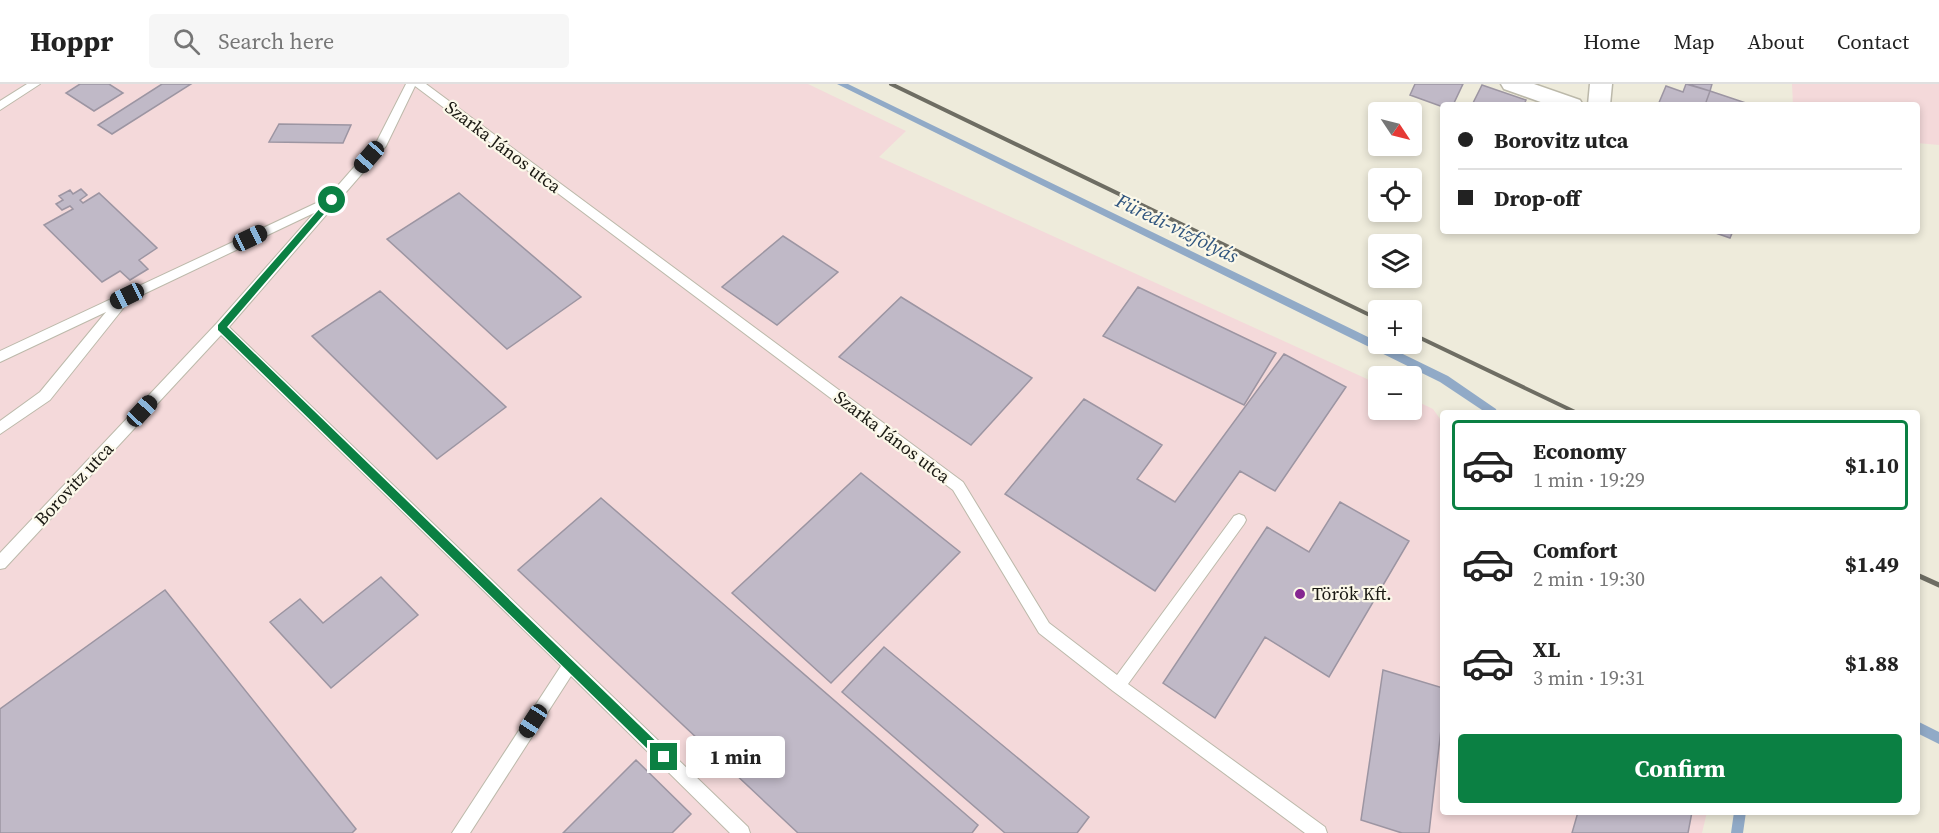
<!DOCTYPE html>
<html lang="en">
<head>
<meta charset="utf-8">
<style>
  body { margin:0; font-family:"Source Serif 4",serif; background:#f6f6f6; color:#222; height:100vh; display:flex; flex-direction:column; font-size:22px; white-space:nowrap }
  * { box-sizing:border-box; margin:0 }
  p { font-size:20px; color:#767676 }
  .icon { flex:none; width:33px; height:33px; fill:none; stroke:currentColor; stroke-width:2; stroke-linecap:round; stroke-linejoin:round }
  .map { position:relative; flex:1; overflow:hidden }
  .panel { position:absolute; left:1440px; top:326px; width:480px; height:405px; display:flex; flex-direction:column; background:#fff; border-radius:6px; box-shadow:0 3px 9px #0003 }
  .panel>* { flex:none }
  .guide { position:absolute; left:1440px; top:18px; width:480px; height:132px; border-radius:6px; box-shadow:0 3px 9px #0003; display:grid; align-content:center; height:132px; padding:0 18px; background:#fff }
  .needle { width:39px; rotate:125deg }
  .fabs { position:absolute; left:1368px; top:18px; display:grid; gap:12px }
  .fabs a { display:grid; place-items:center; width:54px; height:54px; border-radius:6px; background:#fff; box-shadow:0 3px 9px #0003; font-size:30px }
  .end { position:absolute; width:27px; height:27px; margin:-14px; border:8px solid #0b8043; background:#fff; box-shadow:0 0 0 3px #fff }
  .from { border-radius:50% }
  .bubble { position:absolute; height:42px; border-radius:6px; background:#fff; box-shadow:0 3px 9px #0003; font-size:20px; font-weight:700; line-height:42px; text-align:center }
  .car { position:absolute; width:18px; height:36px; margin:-18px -9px; border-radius:8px; box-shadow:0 0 4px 2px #0007; background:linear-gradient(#222 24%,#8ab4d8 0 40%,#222 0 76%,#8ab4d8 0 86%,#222 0) }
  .guide b { display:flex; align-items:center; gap:21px; height:57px; font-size:22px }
  .guide b+b { border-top:2px solid #e0e0e0 }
  .guide i { width:15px; height:15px; background:#222 }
  ul { padding:10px 0 0; list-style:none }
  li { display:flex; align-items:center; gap:18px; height:90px; margin:0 12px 9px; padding:0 6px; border:3px solid transparent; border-radius:6px }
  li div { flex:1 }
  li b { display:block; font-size:22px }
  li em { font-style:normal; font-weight:700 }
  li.selected { border-color:#0b8043 }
  li>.icon { width:54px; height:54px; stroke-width:1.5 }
  .primary-button { display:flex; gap:12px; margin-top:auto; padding:12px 18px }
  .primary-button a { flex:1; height:69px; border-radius:6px; background:#0b8043; color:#fff; font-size:24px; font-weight:700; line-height:69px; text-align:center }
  header { display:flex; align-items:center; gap:36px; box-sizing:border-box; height:84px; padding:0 30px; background:#fff; border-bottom:2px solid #e0e0e0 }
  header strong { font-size:28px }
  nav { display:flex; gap:33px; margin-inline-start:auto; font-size:21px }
  .search { width:420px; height:54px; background:#f6f6f6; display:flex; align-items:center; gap:15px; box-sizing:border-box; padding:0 21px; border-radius:6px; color:#767676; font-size:22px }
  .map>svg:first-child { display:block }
</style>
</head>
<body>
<header>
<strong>Hoppr</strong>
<div class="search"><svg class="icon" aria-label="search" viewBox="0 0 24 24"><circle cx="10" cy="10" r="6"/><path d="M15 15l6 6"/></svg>Search here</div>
<nav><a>Home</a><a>Map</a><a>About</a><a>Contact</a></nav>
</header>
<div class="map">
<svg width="1939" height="749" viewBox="0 0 1939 749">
  <rect width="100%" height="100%" fill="#eeebdb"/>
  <path fill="#f4d9da" d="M0,0h808l98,47 -27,26 499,227v26h34v-11l21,10 10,14v389h264l-5,21h-1702z
    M1792,0h147v61l-22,-2v-38h-124z"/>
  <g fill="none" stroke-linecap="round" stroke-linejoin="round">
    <path fill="#91aac7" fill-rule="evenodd" d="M837,0h11l600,292 48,33 1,3h-12l-45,-30z
      M1917,637l22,11v12l-22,-11z
      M1734,728h12l-3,21h-12z"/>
  </g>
  <path fill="#c0b9c7" stroke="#9c95a2" stroke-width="1.5" d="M80,0h29l14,9 -29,18 -28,-18z
    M162,0h29l-79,50 -14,-9z
    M1415,0h48l-10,21 -10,2 -33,-12z
    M1686,0l24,7 -5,14h-47l8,-19 17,6z
    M1688,0h24l-2,7z
    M1482,1l44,15 -2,5h-52z
    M1710,7l39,13v1h-44z
    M279,40l72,1 -8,18 -74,-1z
    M81,105l6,6 -7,5 3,3 16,-10 58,55 -18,12 9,9 -18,11 -10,-9 -18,11 -58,-57 29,-16 -3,-3 -8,4 -6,-6 7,-4 -4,-4 11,-6 3,4z
    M459,109l122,104 -74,52 -120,-110z
    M1710,147h23l-3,7z
    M783,152l55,36 -61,53 -55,-38z
    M1138,203l138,66 -32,52 -141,-69z
    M380,207l126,116 -69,52 -125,-123z
    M901,213l131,81 -61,67 -132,-88z
    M1284,270l62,33 -71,104 -35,-20 -85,120 -150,-97 79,-95 78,46 -25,34 38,23z
    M861,389l99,79 -129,131 -99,-90z
    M601,414l377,327 -6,8h-174l-280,-263z
    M1340,418l69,39 -80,136 -64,-40 -50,81 -52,-35 104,-156 42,25z
    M381,493l37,38 -87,73 -61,-66 30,-23 23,24z
    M165,506l191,239 -4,4h-352v-124z
    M884,563l205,170 -12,16h-72l-163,-141z
    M1383,586l60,18v24l-14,121h-27l-41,-13z
    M636,676l55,54 -19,19h-109z
    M1578,728h114l-4,21h-116z"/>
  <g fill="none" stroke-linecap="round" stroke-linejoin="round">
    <g stroke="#bcb9aa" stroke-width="2">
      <path id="lane" d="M27,0h13l-40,26v-9z
        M406,0h20l537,398 86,141 68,52 117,-159 5,-2 5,2 2,4 -2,4 -116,160 197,143 2,6h-22l-192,-142 -74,-58 -86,-143 -538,-404 -29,60 -157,181 519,500 2,6h-20l-159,-157 -101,157h-18l109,-167 -340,-331 -216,233 -5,1v-16l217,-230 97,-110 -185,88 -79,99 -50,34v-13l40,-29 66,-80 -106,50v-11l327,-153 50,-57z"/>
    </g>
    <g stroke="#bcb9aa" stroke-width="3">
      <path id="street" d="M1501,0h33l46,16 3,5h-34l-45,-16z
        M1590,0h22l-2,21h-22z"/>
    </g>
    <use href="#lane" fill="#fff" fill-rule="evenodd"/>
    <use href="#street" fill="#fff" fill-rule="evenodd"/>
    <path stroke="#6e6d63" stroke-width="4" d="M891,0l487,235
      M1412,250l163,78"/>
    <path stroke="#6e6d63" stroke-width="5" d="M1917,491l22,10"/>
  </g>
  <path fill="#0b8043" d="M329,114l7,2 -109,127 441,426v8h-8l-442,-431v-5z"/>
  <circle fill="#852691" stroke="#fbf8e9" stroke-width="2" cx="1300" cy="510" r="6"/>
  <g text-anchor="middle" stroke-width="4.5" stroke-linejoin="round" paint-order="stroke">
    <g font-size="18" fill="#1a1913" stroke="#fbf8e9">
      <text transform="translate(503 63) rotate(37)" y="6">Szarka János utca</text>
      <text transform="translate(892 353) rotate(37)" y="6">Szarka János utca</text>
      <text transform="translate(74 400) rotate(-47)" y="6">Borovitz utca</text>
    </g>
    <g font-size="18" fill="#1a1913" stroke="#fbf8e9" text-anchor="start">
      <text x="1312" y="516">Török Kft.</text>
    </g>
    <g font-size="20" font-style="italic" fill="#31567f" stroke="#fbf8e9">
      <text transform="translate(1177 144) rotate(26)" y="7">Füredi-vízfolyás</text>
    </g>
  </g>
</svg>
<div class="fabs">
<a><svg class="needle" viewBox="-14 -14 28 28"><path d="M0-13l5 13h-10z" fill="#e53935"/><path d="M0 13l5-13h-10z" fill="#767676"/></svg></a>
<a><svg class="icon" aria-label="locate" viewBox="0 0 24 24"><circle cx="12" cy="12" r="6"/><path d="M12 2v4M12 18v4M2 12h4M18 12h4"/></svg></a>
<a><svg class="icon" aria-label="layers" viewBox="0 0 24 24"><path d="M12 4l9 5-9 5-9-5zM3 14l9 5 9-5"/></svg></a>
<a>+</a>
<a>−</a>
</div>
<i class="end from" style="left:332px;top:116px"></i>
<i class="end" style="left:664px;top:673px"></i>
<div class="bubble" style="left:686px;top:652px;width:99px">1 min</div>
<i class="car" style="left:369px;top:73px;rotate:221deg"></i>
<i class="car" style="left:250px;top:154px;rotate:65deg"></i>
<i class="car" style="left:127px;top:212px;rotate:244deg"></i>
<i class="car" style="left:142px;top:327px;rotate:43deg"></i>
<i class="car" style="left:533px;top:637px;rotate:213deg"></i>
<div class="guide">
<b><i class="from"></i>Borovitz utca</b>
<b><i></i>Drop-off</b>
</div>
<section class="panel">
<ul>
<li class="selected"><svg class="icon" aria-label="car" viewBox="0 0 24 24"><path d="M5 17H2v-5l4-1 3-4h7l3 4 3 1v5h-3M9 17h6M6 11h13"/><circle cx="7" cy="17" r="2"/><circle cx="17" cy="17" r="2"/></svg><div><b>Economy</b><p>1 min · 19:29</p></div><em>$1.10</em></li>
<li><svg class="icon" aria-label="car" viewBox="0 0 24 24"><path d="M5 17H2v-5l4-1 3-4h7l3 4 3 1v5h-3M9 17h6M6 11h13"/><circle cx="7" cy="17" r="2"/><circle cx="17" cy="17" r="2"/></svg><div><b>Comfort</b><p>2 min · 19:30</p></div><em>$1.49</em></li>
<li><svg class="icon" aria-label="car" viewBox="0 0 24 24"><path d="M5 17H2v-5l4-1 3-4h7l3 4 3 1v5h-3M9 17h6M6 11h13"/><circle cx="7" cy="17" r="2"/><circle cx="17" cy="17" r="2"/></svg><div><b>XL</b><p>3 min · 19:31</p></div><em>$1.88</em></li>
</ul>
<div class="primary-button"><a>Confirm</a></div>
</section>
</div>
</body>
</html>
